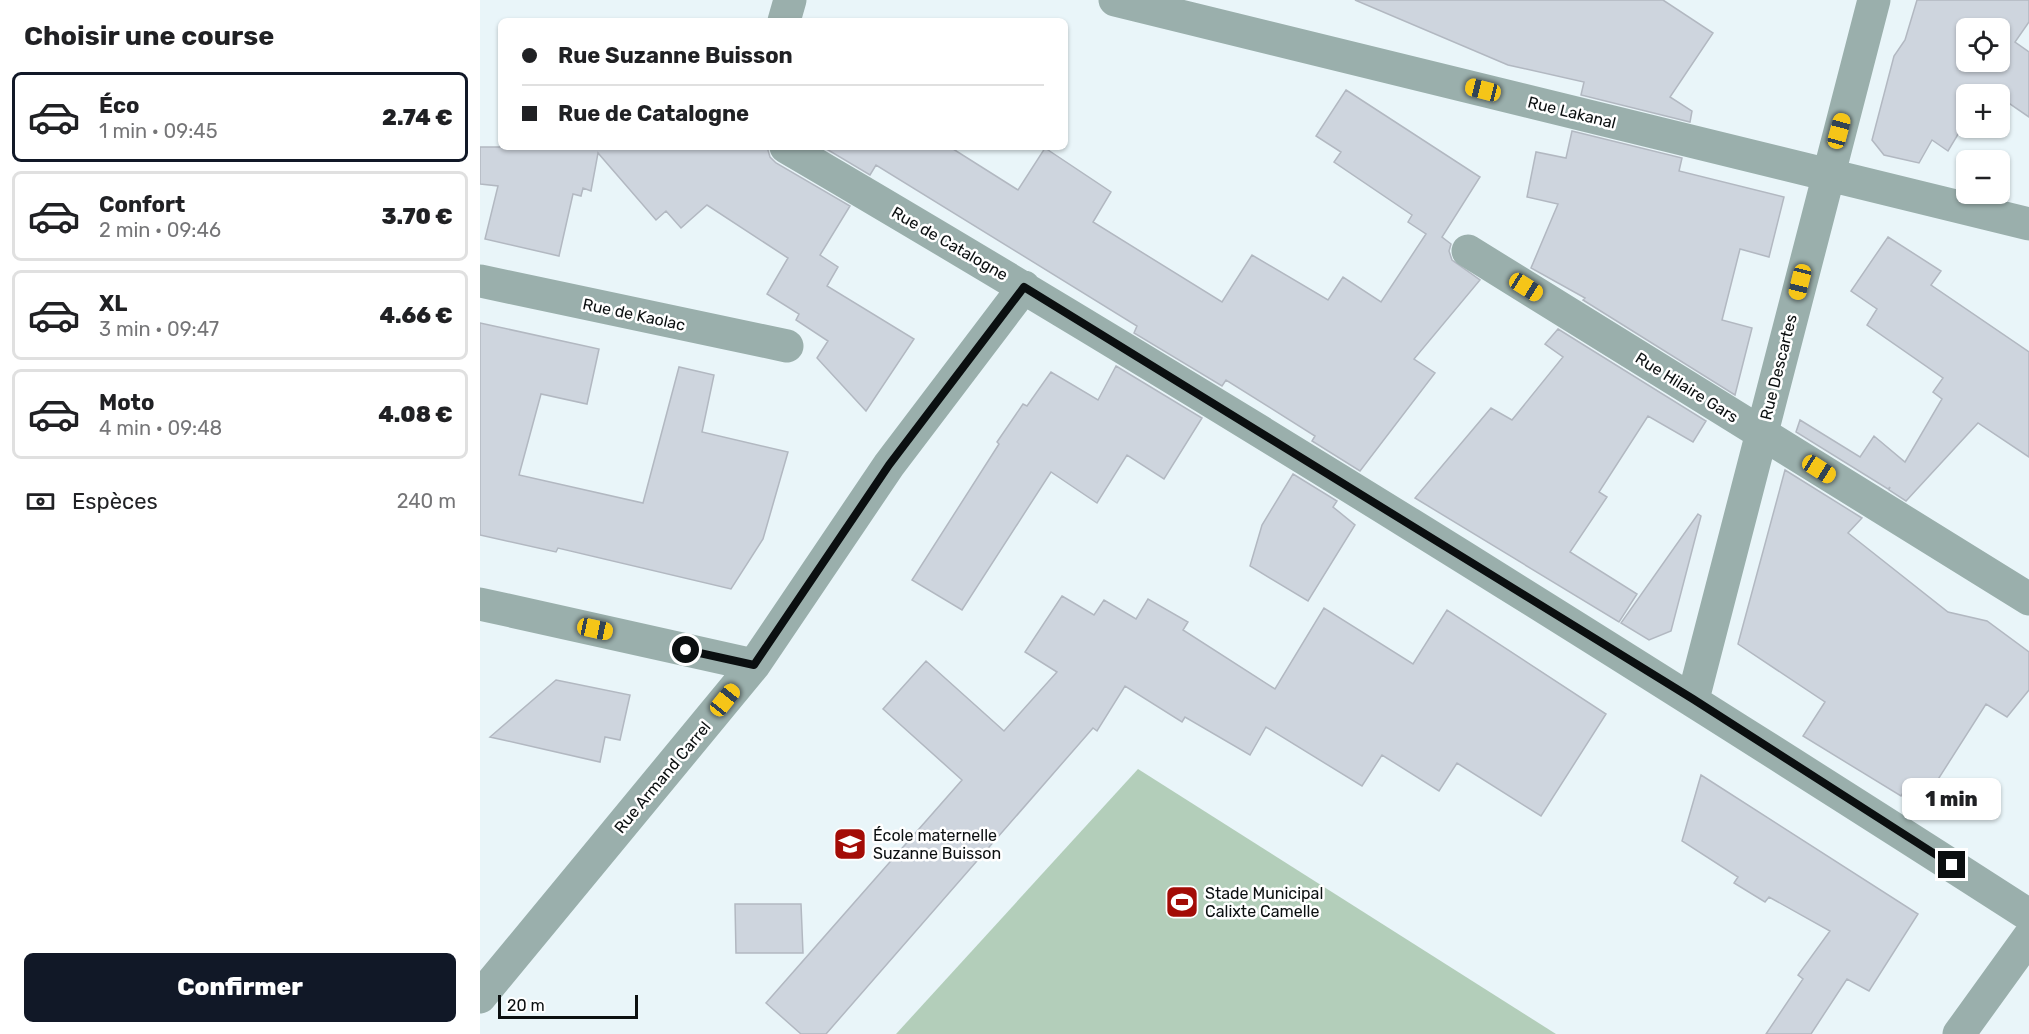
<!DOCTYPE html>
<html lang="fr">
<head>
<meta charset="utf-8">
<style>
  body { margin:0; font-family:Rubik,sans-serif; background:#f6f6f6; color:#202124; height:100vh; display:flex; flex-direction:column; font-size:22px; white-space:nowrap }
  * { box-sizing:border-box; margin:0 }
  p { font-size:20px; color:#757577 }
  .icon { flex:none; width:33px; height:33px; fill:none; stroke:currentColor; stroke-width:2; stroke-linecap:round; stroke-linejoin:round }
  .map { position:relative; flex:1; overflow:hidden }
  .side { display:flex; flex-direction:column; background:#fff; width:480px }
  .side>* { flex:none }
  .top-card { position:absolute; left:18px; top:18px; width:570px; height:132px; border-radius:9px; box-shadow:0 2px 4px #0004; display:grid; align-content:center; height:132px; padding:0 24px; background:#fff }
  .tools { position:absolute; left:1476px; top:18px; display:grid; gap:12px }
  .tools a { display:grid; place-items:center; width:54px; height:54px; border-radius:9px; background:#fff; box-shadow:0 2px 4px #0004; font-size:30px }
  .scale { position:absolute; left:18px; bottom:15px; width:140px; box-sizing:border-box; padding-left:6px; border:3px solid #0b0f10; border-top:0; font-size:16px; line-height:21px; white-space:nowrap; color:#0b0f10; -webkit-text-stroke:4px #fff; paint-order:stroke }
  .end { position:absolute; width:27px; height:27px; margin:-14px; border:8px solid #0b0f10; background:#fff; box-shadow:0 0 0 3px #fff }
  .from { border-radius:50% }
  .bubble { position:absolute; height:42px; border-radius:9px; background:#fff; box-shadow:0 2px 4px #0004; font-size:20px; font-weight:800; line-height:42px; text-align:center }
  .car { position:absolute; width:18px; height:36px; margin:-18px -9px; border-radius:8px; box-shadow:0 0 4px 2px #0007; background:linear-gradient(#f5c518 24%,#345 0 40%,#f5c518 0 76%,#345 0 86%,#f5c518 0) }
  .top-card b { display:flex; align-items:center; gap:21px; height:57px; font-size:22px }
  .top-card b+b { border-top:2px solid #e0e0e0 }
  .top-card i { width:15px; height:15px; background:#202124 }
  ul { padding:0; list-style:none }
  li { display:flex; align-items:center; gap:18px; height:90px; margin:0 12px 9px; padding:0 12px; border:3px solid #e0e0e0; border-radius:9px }
  li div { flex:1 }
  li b { display:block; font-size:22px }
  li em { font-style:normal; font-weight:800 }
  li.active { border-color:#111827 }
  li>.icon { width:54px; height:54px; stroke-width:1.5 }
  h2 { padding:0 24px; font-size:27px; line-height:72px }
  .pay { display:flex; align-items:center; gap:15px; height:66px; padding:0 24px; font-size:22px }
  .pay p { margin-inline-start:auto }
  .button { display:flex; gap:12px; margin-top:auto; padding:12px 24px }
  .button a { flex:1; height:69px; border-radius:9px; background:#111827; color:#fff; font-size:24px; font-weight:800; line-height:69px; text-align:center }
  main { display:flex; flex:1; min-height:0 }
  .map>svg:first-child { display:block }
</style>
</head>
<body>
<main>
<section class="side">
<h2>Choisir une course</h2>
<ul>
<li class="active"><svg class="icon" aria-label="car" viewBox="0 0 24 24"><path d="M5 17H2v-5l4-1 3-4h7l3 4 3 1v5h-3M9 17h6M6 11h13"/><circle cx="7" cy="17" r="2"/><circle cx="17" cy="17" r="2"/></svg><div><b>Éco</b><p>1 min · 09:45</p></div><em>2.74 €</em></li>
<li><svg class="icon" aria-label="car" viewBox="0 0 24 24"><path d="M5 17H2v-5l4-1 3-4h7l3 4 3 1v5h-3M9 17h6M6 11h13"/><circle cx="7" cy="17" r="2"/><circle cx="17" cy="17" r="2"/></svg><div><b>Confort</b><p>2 min · 09:46</p></div><em>3.70 €</em></li>
<li><svg class="icon" aria-label="car" viewBox="0 0 24 24"><path d="M5 17H2v-5l4-1 3-4h7l3 4 3 1v5h-3M9 17h6M6 11h13"/><circle cx="7" cy="17" r="2"/><circle cx="17" cy="17" r="2"/></svg><div><b>XL</b><p>3 min · 09:47</p></div><em>4.66 €</em></li>
<li><svg class="icon" aria-label="car" viewBox="0 0 24 24"><path d="M5 17H2v-5l4-1 3-4h7l3 4 3 1v5h-3M9 17h6M6 11h13"/><circle cx="7" cy="17" r="2"/><circle cx="17" cy="17" r="2"/></svg><div><b>Moto</b><p>4 min · 09:48</p></div><em>4.08 €</em></li>
</ul>
<div class="pay"><svg class="icon" aria-label="cash" viewBox="0 0 24 24"><path d="M3 7h18v10H3z"/><circle cx="12" cy="12" r="2"/></svg>Espèces<p>240 m</p></div>
<div class="button"><a>Confirmer</a></div>
</section>
<div class="map">
<svg width="1549" height="1034" viewBox="0 0 1549 1034">
  <rect width="100%" height="100%" fill="#e9f5f9"/>
  <path fill="#b3ceba" d="M658,769l418,265h-660z"/>
  <path fill="#ced5de" stroke="#b2b8c1" stroke-width="1.5" fill-rule="evenodd" d="M875,0h308l50,33 -43,64 22,14 -2,11 -109,-27 3,-13 -76,-17z
    M1437,0h112v22l-14,20 14,10v65l-29,-20v-3l-13,-5 -4,5h-17v27l-18,30 -16,-11 -13,23 -35,-8 -12,-15 22,-84 11,-16zM1486,28h34v34h-34z
    M866,90l134,87 -38,60 9,7 -2,7 3,9 28,20 -66,79 21,14 -75,98 -48,-30 3,-5 -89,-56 -4,6 -88,-53 3,-7 -261,-161 -6,10 -47,-28h127l68,43 27,-42 66,44 -18,30 129,80 30,-47 76,45 15,-23 38,25 45,-68 -18,-12 4,-7 -78,-53 7,-10 -25,-16z
    M1092,131l110,27 -3,13 105,26 -15,60 -29,-8 -18,71 30,8 -17,67 -152,-95 2,-2 -54,-30 27,-64 -31,-7 9,-45 30,6z
    M0,147h287l3,10 6,6 74,43 -30,49 18,12 -11,19 87,53 -48,72 -49,-53 11,-17 -32,-21 3,-6 -32,-20 21,-36 -81,-53 -26,23 -15,-17 -10,9 -58,-67 -7,38 -8,-3 -2,8 -8,-2 -14,62 -74,-17 13,-53 -18,-2z
    M1408,237l53,34 -10,14 98,67v105l-51,-34 -72,78 -17,-11 1,-3 -2,2 -92,-57 4,-12 60,37 14,-21 31,26 37,-63 -9,-7 10,-14 -76,-53 10,-16 -26,-18z
    M0,323l119,26 -12,55 -46,-10 -22,81 124,28 36,-136 35,8 -12,57 86,20 -25,87 -32,50 -173,-41 -2,4 -76,-17z
    M1078,329l148,92 -13,21 -45,-26 -49,76 8,5 -37,55 67,42 -18,28 -204,-124 76,-90 21,12 51,-63 -18,-13z
    M636,366l86,52 -38,61 -37,-24 -30,48 -46,-31 -89,138 -50,-30 87,-136 -2,-2 26,-38 4,2 24,-34 47,28z
    M1305,470l77,48 -14,15 100,79 39,9 42,31v38l-22,27 -21,-13 -56,88 -19,-12 -10,16 -98,-60 22,-34 -87,-58z
    M813,474l44,27 -4,6 22,18 -47,76 -58,-35 12,-41z
    M1218,514l3,2 -30,115 -22,9 -28,-17z
    M582,596l32,19 10,-15 32,19 12,-20 40,23 -5,8 92,59 49,-81 89,56 34,-54 159,104 -65,102 -84,-53 -18,28 -57,-36 -20,31 -96,-59 -16,28 -65,-38 -3,5 -57,-36 -28,45 -4,-3 -267,306h-25l-35,-31 196,-223 -79,-71 43,-48 78,70 53,-59 -32,-20z
    M76,680l74,15 -10,45 -15,-3 -5,25 -110,-25z
    M1221,775l217,139 -49,77 -22,-12 -36,55h-45l37,-55 -5,-4 32,-44 -61,-34 -4,5 -31,-19 4,-6 -56,-36z
    M255,904h66l2,49h-67z"/>
  <g fill="none" stroke-linecap="round" stroke-linejoin="round">
    <path stroke="#9aafac" stroke-width="33" d="M635,0l914,224
      M304,21l6,-21
      M306,147c420,246 833,505 1243,768
      M988,251l561,348
      M0,281l307,65
      M0,604l274,61
      M1213,699l181,-699
      M0,997l274,-332 135,-200 135,-178
      M1479,1034l70,-97"/>
  </g>
  <g fill="none" stroke-linecap="round" stroke-linejoin="round">
    <path stroke="#0b0f10" stroke-width="8" d="M206,650l68,15 135,-200 135,-178 669,412 259,166"/>
  </g>
  <defs>
    <g id="school-square" transform="scale(1.725)"><rect x="-9" y="-9" width="18" height="18" rx="4" fill="#a30c06" stroke="#fff"/><path d="M0-5L7-2L0 1L-7-2ZM-4 1L0 2.5L4 1V4Q0 6-4 4Z" fill="#fff"/></g>
    <g id="stadium-square" transform="scale(1.725)"><rect x="-9" y="-9" width="18" height="18" rx="4" fill="#a30c06" stroke="#fff"/><path d="M0-5a6.5 5 0 1 0 0 10a6.5 5 0 1 0 0-10ZM-3.5-1.8h7v3.6h-7Z" fill="#fff"/></g>
  </defs>
  <g fill-rule="evenodd">
    <use href="#school-square" x="370" y="844"/>
    <use href="#stadium-square" x="702" y="902"/>
  </g>
  <g text-anchor="middle" stroke-width="5" stroke-linejoin="round" paint-order="stroke">
    <g font-size="16" fill="#0b0f10" stroke="#fff">
      <text transform="translate(1092 112) rotate(14)" y="6">Rue Lakanal</text>
      <text transform="translate(470 243) rotate(30)" y="6">Rue de Catalogne</text>
      <text transform="translate(154 314) rotate(12)" y="6">Rue de Kaolac</text>
      <text transform="translate(1298 367) rotate(-76)" y="6">Rue Descartes</text>
      <text transform="translate(1207 387) rotate(32)" y="6">Rue Hilaire Gars</text>
      <text transform="translate(182 777) rotate(-50)" y="6">Rue Armand Carrel</text>
    </g>
    <g font-size="16" fill="#0b0f10" stroke="#fff" text-anchor="start">
      <text x="393" y="841">École maternelle<tspan x="393" dy="18">Suzanne Buisson</tspan></text>
      <text x="725" y="899">Stade Municipal<tspan x="725" dy="18">Calixte Camelle</tspan></text>
    </g>
  </g>
</svg>
<div class="tools">
<a><svg class="icon" aria-label="locate" viewBox="0 0 24 24"><circle cx="12" cy="12" r="6"/><path d="M12 2v4M12 18v4M2 12h4M18 12h4"/></svg></a>
<a>+</a>
<a>−</a>
</div>
<div class="scale">20 m</div>
<i class="end from" style="left:206px;top:650px"></i>
<i class="end" style="left:1472px;top:865px"></i>
<div class="bubble" style="left:1422px;top:778px;width:99px">1 min</div>
<i class="car" style="left:1003px;top:90px;rotate:284deg"></i>
<i class="car" style="left:1359px;top:131px;rotate:15deg"></i>
<i class="car" style="left:1320px;top:282px;rotate:194deg"></i>
<i class="car" style="left:1046px;top:287px;rotate:122deg"></i>
<i class="car" style="left:1339px;top:469px;rotate:122deg"></i>
<i class="car" style="left:115px;top:629px;rotate:102deg"></i>
<i class="car" style="left:245px;top:700px;rotate:39deg"></i>
<div class="top-card">
<b><i class="from"></i>Rue Suzanne Buisson</b>
<b><i></i>Rue de Catalogne</b>
</div>
</div>
</main>
</body>
</html>
